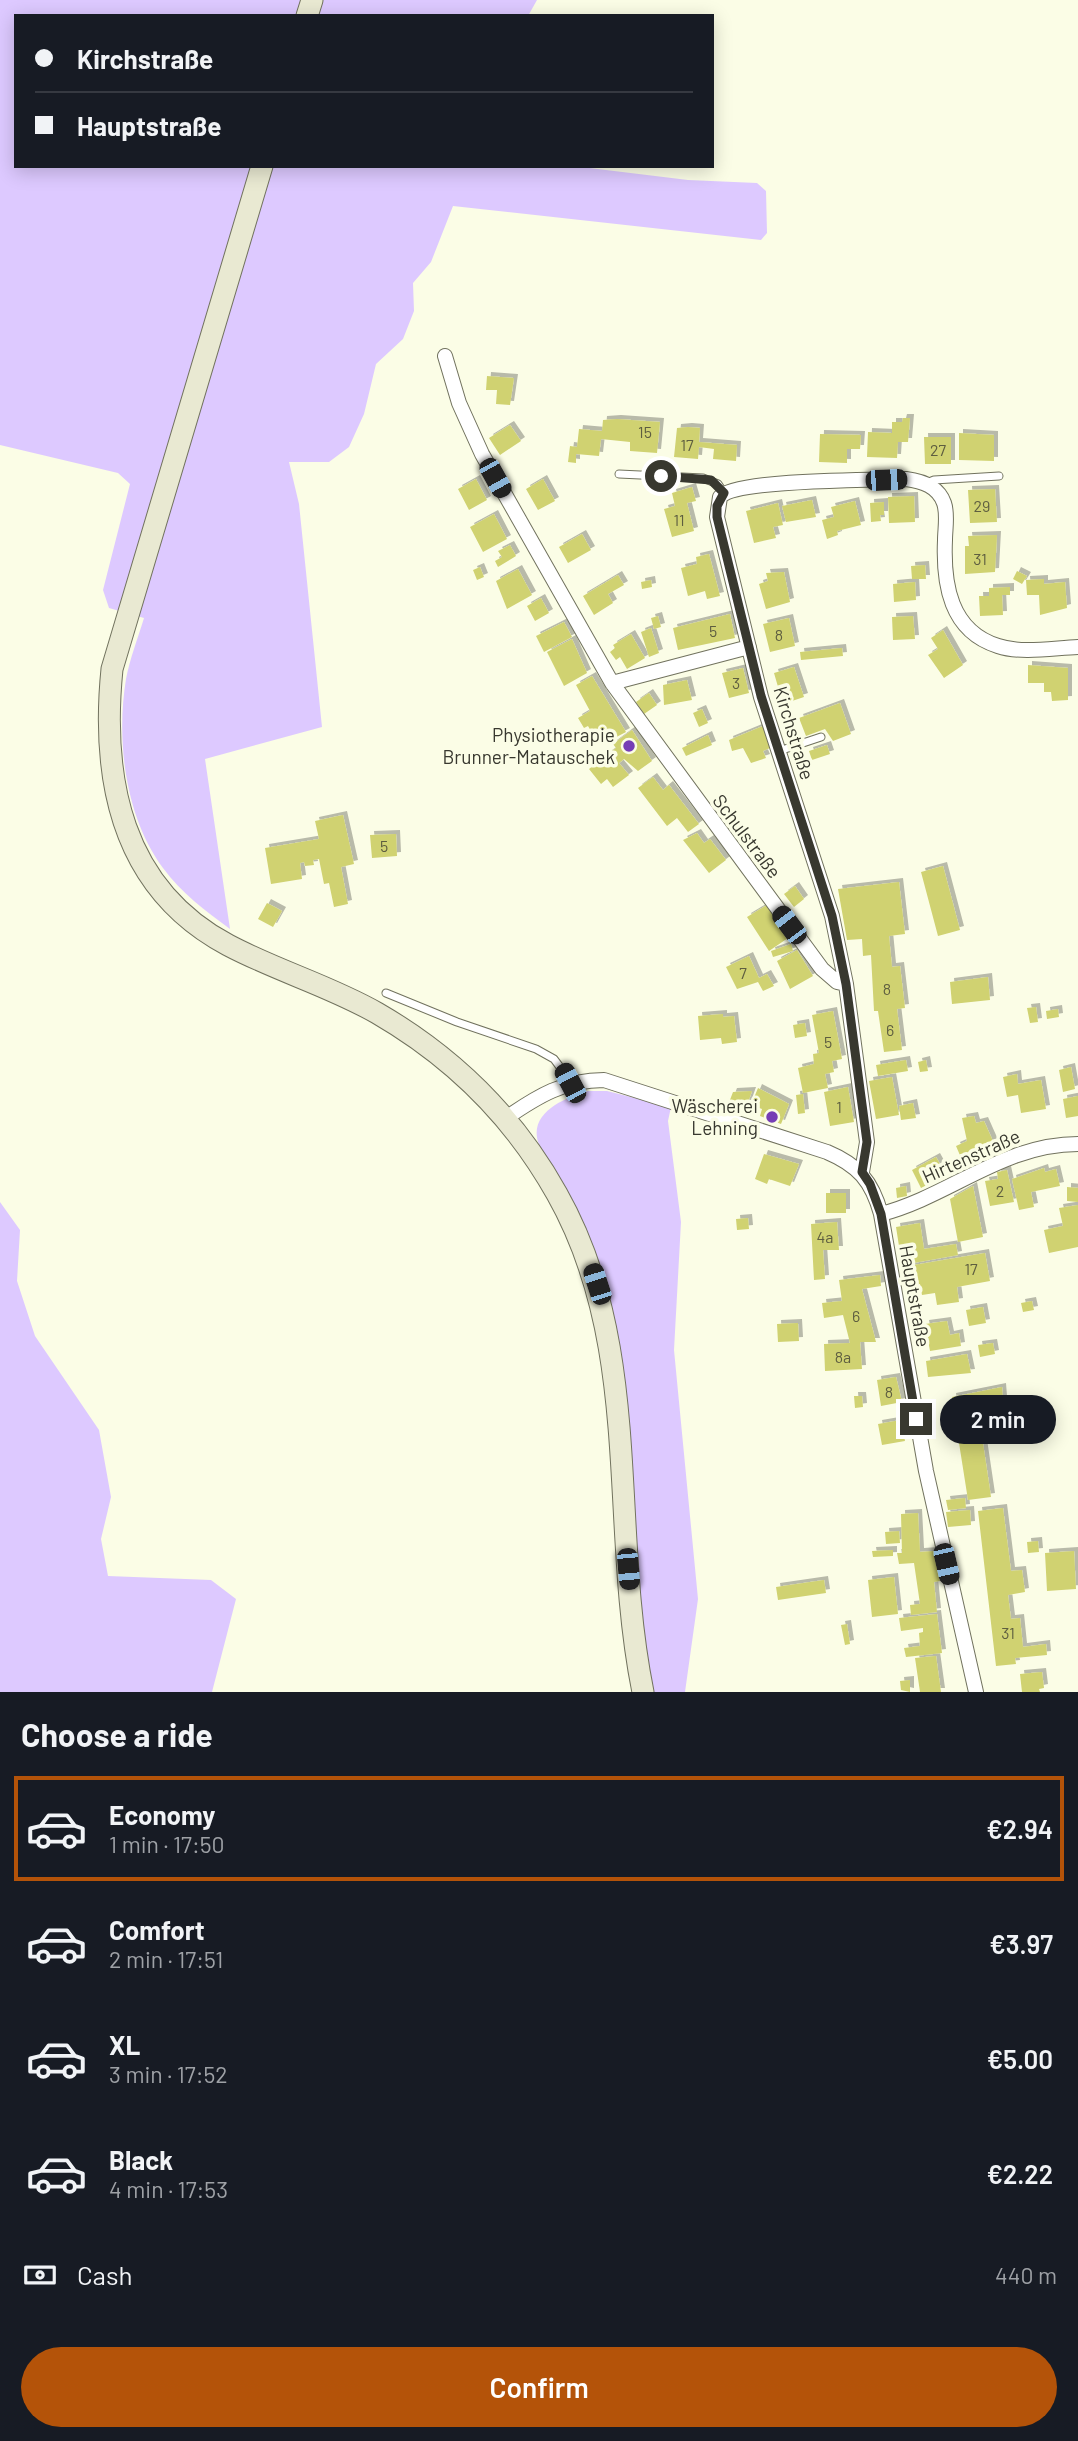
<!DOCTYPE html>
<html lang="en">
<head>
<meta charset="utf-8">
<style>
  body { margin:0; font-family:Barlow,sans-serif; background:#20242c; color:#f1f3f6; height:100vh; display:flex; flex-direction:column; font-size:26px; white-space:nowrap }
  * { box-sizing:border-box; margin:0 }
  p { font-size:23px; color:#9ea1a6 }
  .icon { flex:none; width:38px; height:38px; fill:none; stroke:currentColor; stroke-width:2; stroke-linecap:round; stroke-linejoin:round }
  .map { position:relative; height:1692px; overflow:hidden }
  .side { display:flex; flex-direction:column; background:#171b24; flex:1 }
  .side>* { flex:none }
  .top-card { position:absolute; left:14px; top:14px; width:700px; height:154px; border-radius:0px; box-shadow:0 4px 18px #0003; display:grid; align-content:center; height:154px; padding:0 21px; background:#171b24 }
  .end { position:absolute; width:32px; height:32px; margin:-16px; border:9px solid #38382f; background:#fff; box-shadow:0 0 0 4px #fff }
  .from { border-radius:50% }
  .bubble { position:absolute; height:49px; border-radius:24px; background:#171b24; box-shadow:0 4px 18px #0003; font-size:23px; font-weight:600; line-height:49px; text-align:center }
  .car { position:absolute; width:21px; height:42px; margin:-21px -10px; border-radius:9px; box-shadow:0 0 5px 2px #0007; background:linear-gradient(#222 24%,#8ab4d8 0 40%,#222 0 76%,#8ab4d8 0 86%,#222 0) }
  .top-card b { display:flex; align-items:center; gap:24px; height:66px; font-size:26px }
  .top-card b+b { border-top:2px solid #363941 }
  .top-card i { width:18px; height:18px; background:#f1f3f6 }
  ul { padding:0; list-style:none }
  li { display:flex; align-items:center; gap:21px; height:105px; margin:0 14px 10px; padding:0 7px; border:4px solid transparent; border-radius:0px }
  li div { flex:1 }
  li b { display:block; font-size:26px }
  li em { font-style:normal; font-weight:600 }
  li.current { border-color:#b45309 }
  li>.icon { width:63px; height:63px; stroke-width:1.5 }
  h2 { padding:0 21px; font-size:32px; line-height:84px }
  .pay { display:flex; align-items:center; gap:18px; height:77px; padding:0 21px; font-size:26px }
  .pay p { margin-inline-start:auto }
  .button { display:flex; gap:14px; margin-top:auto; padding:14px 21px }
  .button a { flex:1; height:80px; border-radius:42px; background:#b45309; color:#fff; font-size:28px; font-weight:600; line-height:80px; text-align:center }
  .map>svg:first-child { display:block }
</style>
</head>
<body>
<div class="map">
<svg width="1078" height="1692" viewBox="0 0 1078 1692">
  <defs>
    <filter id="shadow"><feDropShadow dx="4" dy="-4" stdDeviation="0" flood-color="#0004"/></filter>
  </defs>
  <rect width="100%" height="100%" fill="#fbfde6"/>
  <path fill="#ddc9ff" d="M0,0h537l-9,16h-512v150h557l115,14 69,3 9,8 1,42 -6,7 -308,-34 -22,56 -18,21 1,28 -11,28 -27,25 -12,50 -15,33 -20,15h-40l10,42 23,223 -117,32 25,170c-24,-18 -49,-36 -67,-61 -38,-51 -47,-128 -37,-189 4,-21 12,-41 18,-61l-35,-10 -6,-18 27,-106 -12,-11 -118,-28z
    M588,1091h19l64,16 -3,14 13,101 -7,128 24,249 -13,93h-34l-52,-424c-10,-29 -21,-58 -36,-85 -6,-12 -16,-23 -23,-36 -15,-33 24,-49 48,-56z
    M0,1202l20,28 -3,51 18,55 64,94 12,67 -10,42 7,37 103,4 25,19 -24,93h-212z"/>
  <path fill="#d0d271" filter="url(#shadow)" d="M487,376l27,2 -4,27 -14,-1 1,-14h-11z
    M903,418h7l-2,24h-10l-1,16 -30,-1 1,-25 24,1v-11h10z
    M617,419l43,3 -3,31 -27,-2v-9l-29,-3 -2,17 -23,-2v9l-8,-1 2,-16 7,1 2,-18 23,2 1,-11z
    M510,425l11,16 -21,14 -11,-17z
    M688,427l12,1 -1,14 38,3 -1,16 -23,-2 1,-10 -15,-2 -1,12 -24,-2 3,-29z
    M959,433l35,2v26l-35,-1z
    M820,434l41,1 -1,14h-13v14l-28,-1z
    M924,437h27v27h-26z
    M476,479l11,21 -18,10 -11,-21z
    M543,479l12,22 -17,9 -12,-21z
    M692,487l4,14 -9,2 7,28 -22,6 -8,-28 11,-3 -3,-13z
    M995,489l2,33 -27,1 -2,-33z
    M914,496l1,26 -26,1 -1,-26z
    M812,500l4,17 -30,5 -4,-16z
    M855,501l6,24 -24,6 1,4 -11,4 -5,-19 12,-3 -3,-10z
    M884,502v13h-4l1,6 -10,1 -1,-19z
    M778,503l5,22 -10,2 3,11 -22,5 -8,-32z
    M494,514l13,25 -24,13 -13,-25z
    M582,534l9,16 -23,13 -9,-16z
    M997,535l-2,37 -30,2v-28h4l-1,-10z
    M510,545l6,11 -18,11 -3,-6 7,-4 -4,-6z
    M709,554l11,42 -13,3 -2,-8 -17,5 -7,-28 16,-4 -1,-7z
    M925,565l1,14h-14l-1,-13z
    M480,567l4,10 -7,3 -4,-10z
    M518,569l14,26 -25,14 -11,-28z
    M1017,571l10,5 -5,8 -9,-5z
    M784,572l6,30 -24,7 -7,-25 9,-3 -2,-8z
    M618,575l6,10 -16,9 5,9 -19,12 -11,-19z
    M1044,579v5l21,-2 2,26 -27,7 -1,-20h-12l-1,-15z
    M651,580l1,7 -10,2 -1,-7z
    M915,582l1,18 -22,2 -1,-18z
    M1010,587v8h-8l1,20 -23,1 -1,-20h10v-8z
    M541,598l8,15 -14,8 -8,-15z
    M730,614l5,24 -57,12 -5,-22z
    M658,616l3,11 -7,2 -3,-11z
    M913,616l2,23 -22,1 -1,-23z
    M789,618l6,28 -25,6 -7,-28z
    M564,622l8,15 -28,15 -8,-16z
    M651,628l8,25 -10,4 -8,-25z
    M943,630l20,35 -19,13 -16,-23 10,-6 -7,-11z
    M631,634l14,24 -18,11 -7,-12 -4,3 -6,-8 5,-4 -2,-3z
    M572,639l15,34 -23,13 -17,-34z
    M842,648l1,8 -42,4 -1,-8z
    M1028,665l40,3v32l-16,1 -1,-9h-7v-9h-16z
    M794,667l10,30 -21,7 -9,-31z
    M743,668l6,25 -20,5 -7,-25z
    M592,676l34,56 -23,12 -7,-14 -4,3 -4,-7 -4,2 -6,-10 12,-7 -14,-26z
    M687,680l5,20 -28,5 -1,-20z
    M649,693l8,12 -13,9 -8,-12z
    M840,703l11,31 -18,7 -8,-12 -19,7 -7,-18z
    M702,709l6,14 -9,4 -6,-14z
    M763,726l7,22 -7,3 3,7 -15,5 -8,-15 -11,3 -3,-11z
    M632,730l20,31 -14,10 -14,-12 -5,4 10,12 -16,12 -6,-8 -6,5 -12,-15 27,-21 -3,-4z
    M708,735l4,10 -26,11 -4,-8z
    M827,745l3,9 -18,6 -3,-9z
    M653,777l10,13 6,-5 30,39 -11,8 -11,-14 -10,8 -29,-38z
    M343,815l11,49 -13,3 7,37 -14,3 -5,-24 -5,1 -5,-25 -6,1 1,5 -9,1 -1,-4 -4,1 2,16 -31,5 -6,-36 54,-9 -4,-18z
    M697,833l7,10 6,-4 16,21 -17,13 -26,-33z
    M396,834l1,22 -25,2 -2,-23z
    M943,866l17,64 -22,6 -17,-64z
    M899,882l6,52 -16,2 3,31 8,-1 5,42 -8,1 5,41 -18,2 -6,-41h-4l-3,-56 -8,1 -1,-17 -15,1 -9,-51z
    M795,886l9,13 -10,8 -10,-13z
    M267,903l15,8 -9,16 -15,-8z
    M767,905l21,33 -19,13 -22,-34z
    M791,944l2,7 -20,6 -2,-6z
    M797,950l16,26 -23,13 -13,-28z
    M749,956l10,22 8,-4 7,12 -11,5 -5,-9 -21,7 -11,-22z
    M988,977l2,23 -38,4 -2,-22z
    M1036,1007l2,15 -8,1 -3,-15z
    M1058,1009l1,8 -12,2 -1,-8z
    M833,1011l9,48 -10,2 2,11 -9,2 3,14 -25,5 -5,-25 16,-4 -1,-10 6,-1 -7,-38z
    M723,1014v3l11,-1 3,26 -15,2 -1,-6 -21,2 -2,-24z
    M805,1023l2,13 -12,2 -2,-13z
    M906,1060l2,11 -30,5 -2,-11z
    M926,1060l2,11 -8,1 -2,-10z
    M1071,1067l4,22 -12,3 -4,-22z
    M1017,1074l1,10 23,-4 5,29 -25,4 -3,-18 -11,2 -4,-20z
    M892,1077l7,38 -23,4 -7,-38z
    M848,1087l6,35 -24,4 -6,-34z
    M758,1088l31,16 -8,20 -21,-8 2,-7 -11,-4z
    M752,1091l-7,20 -17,-6 5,-13z
    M803,1094l2,19 -7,1 -2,-19z
    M1078,1096v20l-12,2 -3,-19z
    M913,1103l3,15 -15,2 -2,-14z
    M974,1116l2,7 8,-2 12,27 -34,12 -6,-14 11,-5 -5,-23z
    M764,1154l35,10 -9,22 -21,-7 -2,5 -12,-5z
    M936,1157l10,18 -25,13 -9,-18z
    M1044,1168l1,4 11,-3 4,17 -29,6 3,15 -15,3 -7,-31z
    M1007,1170l7,32 -24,4 -5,-25 13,-2 -1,-7z
    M906,1186l1,10 -10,2 -1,-10z
    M973,1186l10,51 -25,5 -8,-43z
    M1067,1187l11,1v14l-11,-1z
    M826,1193h20v20h-20z
    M1078,1205v42l-29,6 -5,-23 19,-4 -4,-18z
    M748,1218l1,11 -12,1 -1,-11z
    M837,1222l2,28h-16l2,29 -11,1 -3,-56z
    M920,1223l4,26 32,-5 2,11 -56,10 -6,-38z
    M985,1253l5,28 -33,6 2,15 -22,3 -2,-12 -13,2 -2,-11 -15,3 -3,-20z
    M880,1275l1,11 -19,3 14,53h-16l2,27 -37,2 -1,-27 26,-1 -7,-28 -19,3 -2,-15 20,-2 -3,-21z
    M1032,1301l2,9 -11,2 -2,-9z
    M983,1307l3,16 -17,3 -3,-16z
    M947,1321l3,14 9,-2 2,13 -31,5 -5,-27z
    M798,1323l1,18 -21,1 -1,-18z
    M993,1343l2,11 -15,3 -2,-12z
    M967,1354l4,19 -43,4 -2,-16z
    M896,1377l6,25 -21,4 -4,-26z
    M1002,1387l1,13 -26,3 14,94 -23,3 -12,-76 -5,1 -1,-8h5l-3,-20z
    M854,1396h8l1,11 -8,1z
    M901,1420l4,21 -23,4 -4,-21z
    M965,1498l1,10 -18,2 -2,-10z
    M1003,1508l8,63 11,-1 3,22 -17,3 3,24 9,-1 3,29 23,-3 1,11 -32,3 1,6 -20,2 -18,-155z
    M970,1510l1,15 -23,2 -2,-15z
    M918,1513l2,39 14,-1 6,30 -6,1 3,30 -26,3 -1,-10 10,-1 -6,-41 -15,1 -2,-11h5l-1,-39z
    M899,1531l1,12 -14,1 -1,-12z
    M1038,1541l1,11 -11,1 -1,-11z
    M893,1550v6l-20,1 -1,-6z
    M1074,1551l2,38 -29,2 -2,-38z
    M894,1577l4,37 -26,3 -4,-37z
    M824,1580l2,13 -48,7 -2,-13z
    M937,1614l5,39 -36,4 -2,-9 16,-2 -1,-13 4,-1v-4l-22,3 -2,-13z
    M847,1624l3,20 -5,1 -4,-20z
    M936,1656l5,36h-21l-5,-34z
    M1042,1672l2,16 -5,1 1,3h-18l-2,-18z
    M910,1680v12l-9,-2 -1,-9z"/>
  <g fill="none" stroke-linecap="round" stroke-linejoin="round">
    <g stroke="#71725e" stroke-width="9">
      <path id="service" d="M619,474l84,4 15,6 6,9
        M927,483l7,-3 65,-4
        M779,751l42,-14
        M386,993l71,29 79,27 18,10 17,23"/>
    </g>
    <g stroke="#71725e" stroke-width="16">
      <path id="minor" d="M445,356l14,47 23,51 130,229 210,286 15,13 9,2
        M612,683l137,-36
        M506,1118c32,-22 58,-38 98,-38l223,72c31,13 45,29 54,62l45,257 50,221
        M862,1172l5,-30 -21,-158 -14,-68 -71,-219 -44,-180 3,-20c16,-18 155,-17 186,-18 16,2 32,7 38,24 4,11 1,26 1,37 -2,44 5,91 53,106 24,8 55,2 80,1
        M881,1214c69,-18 122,-70 197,-70"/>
    </g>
    <g stroke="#71725e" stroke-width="23">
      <path id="secondary" d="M307,16l5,-16
        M262,166l-150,503c-11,110 9,219 116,276 49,26 102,41 149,68 76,44 137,104 180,181 87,154 52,331 86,498"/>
    </g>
    <use href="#service" stroke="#fff" stroke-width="7"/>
    <use href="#minor" stroke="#fff" stroke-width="14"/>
    <use href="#secondary" stroke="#e9e9d2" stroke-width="21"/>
  </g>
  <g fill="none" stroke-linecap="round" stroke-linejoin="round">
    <path stroke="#38382f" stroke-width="9" d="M661,476l50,4 13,13 -7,13v11l44,179 71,220 14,68 21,158 -5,30 8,12 11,30 35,205"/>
  </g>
  <g fill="#763eb5" stroke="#fbfde6" stroke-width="2.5">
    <circle cx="629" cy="746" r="7"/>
    <circle cx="772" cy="1117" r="7"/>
  </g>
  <g text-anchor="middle" stroke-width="7" stroke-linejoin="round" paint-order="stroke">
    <g font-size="16" fill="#5e5e40">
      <text x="645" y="438">15</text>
      <text x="687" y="451">17</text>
      <text x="938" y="456">27</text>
      <text x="982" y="512">29</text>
      <text x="679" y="526">11</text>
      <text x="980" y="565">31</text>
      <text x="713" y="637">5</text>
      <text x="779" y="641">8</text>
      <text x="736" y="689">3</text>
      <text x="384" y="852">5</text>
      <text x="743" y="979">7</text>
      <text x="887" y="995">8</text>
      <text x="890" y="1036">6</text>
      <text x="828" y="1048">5</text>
      <text x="839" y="1113">1</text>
      <text x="1000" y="1197">2</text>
      <text x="825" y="1243">4a</text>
      <text x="971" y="1275">17</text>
      <text x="856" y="1322">6</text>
      <text x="843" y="1363">8a</text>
      <text x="889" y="1398">8</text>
      <text x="1008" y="1639">31</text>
    </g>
    <g font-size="19" fill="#38382f" stroke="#fbfde6">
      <text transform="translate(794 733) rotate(73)" y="7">Kirchstraße</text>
      <text transform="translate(747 836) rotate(53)" y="7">Schulstraße</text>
      <text transform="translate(971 1156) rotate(-24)" y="7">Hirtenstraße</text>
      <text transform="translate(915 1296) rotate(80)" y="7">Hauptstraße</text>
    </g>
    <g font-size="19" fill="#38382f" stroke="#fbfde6" text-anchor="end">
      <text x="615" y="742">Physiotherapie<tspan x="615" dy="22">Brunner-Matauschek</tspan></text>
      <text x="758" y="1113">Wäscherei<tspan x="758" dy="22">Lehning</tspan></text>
    </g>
  </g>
</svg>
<i class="end from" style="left:661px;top:476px"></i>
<i class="end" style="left:916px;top:1419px"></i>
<div class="bubble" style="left:940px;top:1395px;width:116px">2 min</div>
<i class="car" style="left:495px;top:478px;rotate:151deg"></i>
<i class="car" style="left:886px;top:480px;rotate:88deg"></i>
<i class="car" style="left:789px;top:925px;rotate:323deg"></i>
<i class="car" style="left:570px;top:1083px;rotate:332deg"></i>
<i class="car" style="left:597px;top:1284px;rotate:342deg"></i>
<i class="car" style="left:946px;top:1564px;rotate:167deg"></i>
<i class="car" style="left:628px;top:1569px;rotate:175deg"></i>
<div class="top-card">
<b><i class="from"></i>Kirchstraße</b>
<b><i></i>Hauptstraße</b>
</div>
</div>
<section class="side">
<h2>Choose a ride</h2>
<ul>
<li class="current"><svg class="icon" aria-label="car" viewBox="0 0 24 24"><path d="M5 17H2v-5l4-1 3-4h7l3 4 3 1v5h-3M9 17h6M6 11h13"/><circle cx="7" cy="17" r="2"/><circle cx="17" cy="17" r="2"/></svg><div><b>Economy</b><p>1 min · 17:50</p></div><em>€2.94</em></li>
<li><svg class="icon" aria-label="car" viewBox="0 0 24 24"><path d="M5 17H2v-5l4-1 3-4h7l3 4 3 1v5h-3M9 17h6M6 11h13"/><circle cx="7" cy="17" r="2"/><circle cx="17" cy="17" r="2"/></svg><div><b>Comfort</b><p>2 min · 17:51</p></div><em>€3.97</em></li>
<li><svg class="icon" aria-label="car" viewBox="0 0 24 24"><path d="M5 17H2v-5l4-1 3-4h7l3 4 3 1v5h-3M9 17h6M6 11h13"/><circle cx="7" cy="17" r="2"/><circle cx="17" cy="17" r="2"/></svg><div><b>XL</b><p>3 min · 17:52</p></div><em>€5.00</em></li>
<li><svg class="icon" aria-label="car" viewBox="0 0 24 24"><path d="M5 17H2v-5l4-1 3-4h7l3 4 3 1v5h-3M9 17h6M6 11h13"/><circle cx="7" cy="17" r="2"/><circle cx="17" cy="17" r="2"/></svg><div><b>Black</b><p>4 min · 17:53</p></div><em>€2.22</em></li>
</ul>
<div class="pay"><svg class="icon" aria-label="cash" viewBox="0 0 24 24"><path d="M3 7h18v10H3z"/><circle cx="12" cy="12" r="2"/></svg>Cash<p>440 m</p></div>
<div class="button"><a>Confirm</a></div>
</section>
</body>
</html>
